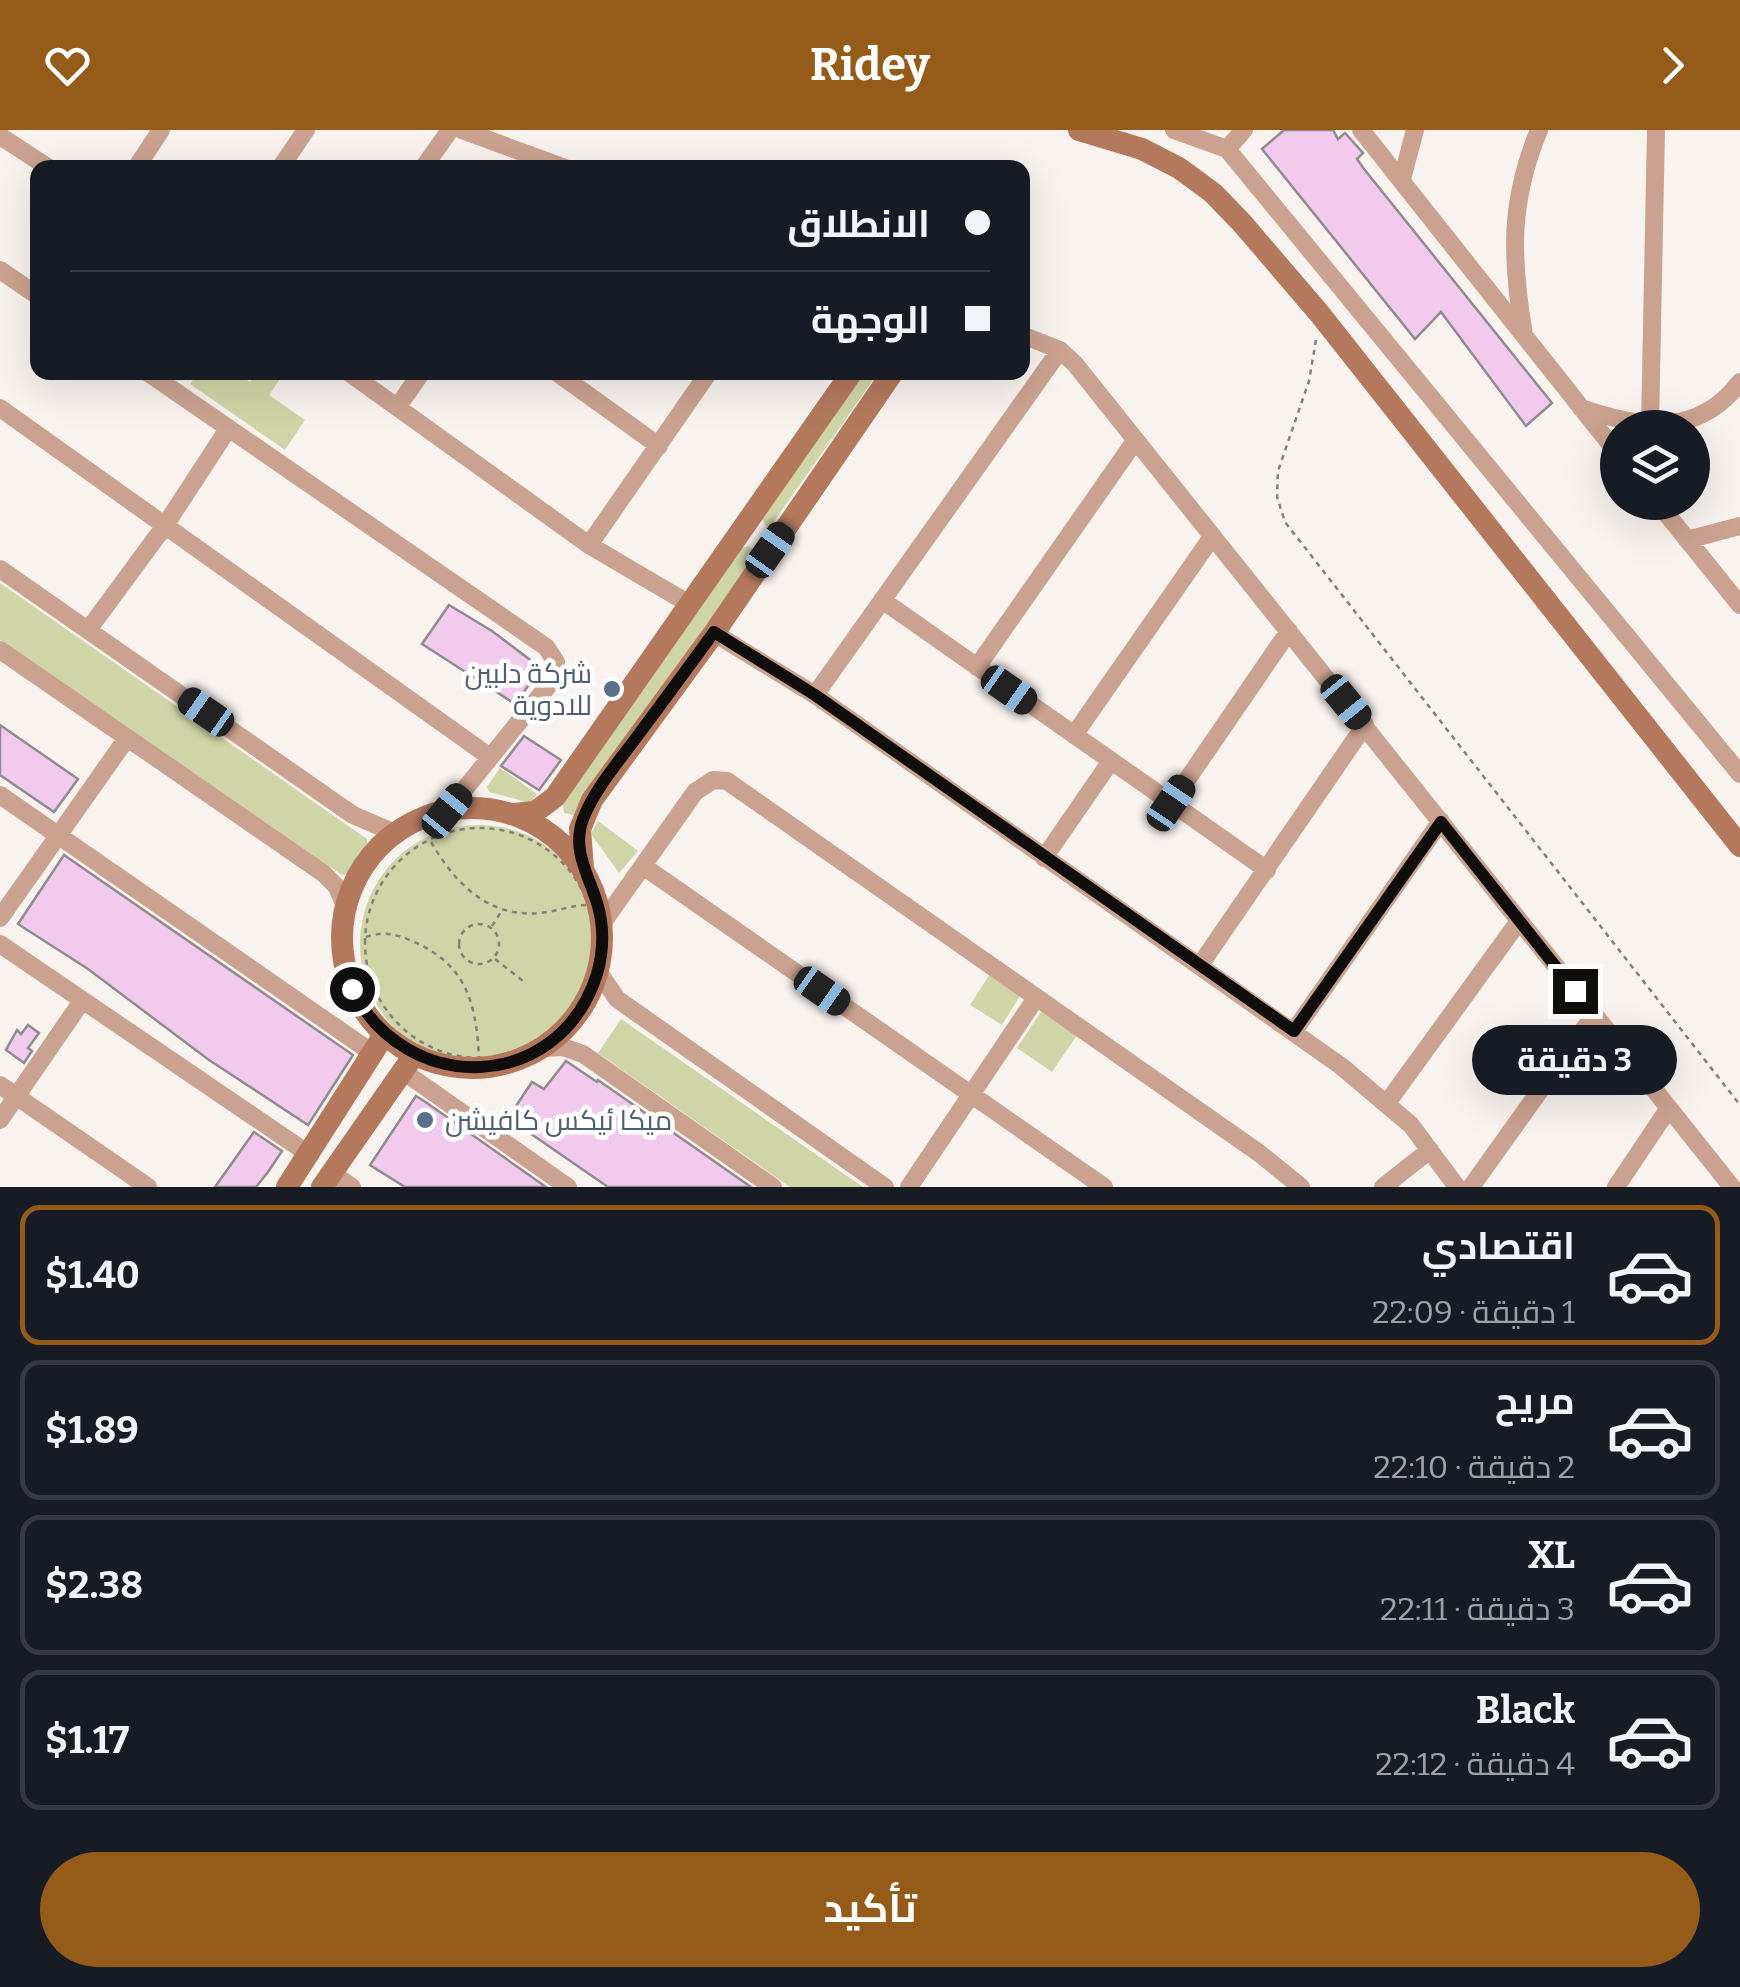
<!DOCTYPE html>
<html lang="ar">
<head>
<meta charset="utf-8">
<style>
  body { margin:0; font-family:Bitter,Cairo,serif; background:#20242c; color:#f1f3f6; direction:rtl; height:100vh; display:flex; flex-direction:column; font-size:38px; white-space:nowrap }
  * { box-sizing:border-box; margin:0 }
  p { font-size:32px; color:#9ea1a6 }
  .icon { flex:none; width:55px; height:55px; fill:none; stroke:currentColor; stroke-width:2; stroke-linecap:round; stroke-linejoin:round }
  .map { position:relative; height:1057px; overflow:hidden; direction:ltr }
  .panel { display:flex; flex-direction:column; background:#171b24; flex:1 }
  .panel>* { flex:none }
  .guide { position:absolute; left:30px; top:30px; width:1000px; height:220px; border-radius:20px; box-shadow:0 10px 40px #0002; direction:rtl; display:grid; align-content:center; height:220px; padding:0 40px; background:#171b24 }
  .buttons { position:absolute; left:1600px; top:280px; display:grid; gap:20px }
  .buttons a { display:grid; place-items:center; width:110px; height:110px; border-radius:50%; background:#171b24; box-shadow:0 10px 40px #0002; font-size:50px }
  .end { position:absolute; width:45px; height:45px; margin:-22px; border:12px solid #100e0d; background:#fff; box-shadow:0 0 0 5px #fff }
  .from { border-radius:50% }
  .bubble { position:absolute; height:70px; border-radius:35px; background:#171b24; box-shadow:0 10px 40px #0002; font-size:32px; font-weight:700; line-height:70px; text-align:center; direction:rtl }
  .car { position:absolute; width:30px; height:60px; margin:-30px -15px; border-radius:12px; box-shadow:0 0 8px 2px #0007; background:linear-gradient(#222 24%,#8ab4d8 0 40%,#222 0 76%,#8ab4d8 0 86%,#222 0) }
  .guide b { display:flex; align-items:center; gap:35px; height:95px; font-size:38px }
  .guide b+b { border-top:2px solid #363941 }
  .guide i { width:25px; height:25px; background:#f1f3f6 }
  ul { padding:18px 0 0; list-style:none }
  li { display:flex; align-items:center; gap:30px; height:140px; margin:0 20px 15px; padding:0 20px; border:5px solid #363941; border-radius:20px }
  li div { flex:1 }
  li b { display:block; font-size:38px }
  li em { font-style:normal; font-weight:700 }
  li.on { border-color:#955b19 }
  li>.icon { width:90px; height:90px; stroke-width:1.5 }
  .button { display:flex; gap:20px; margin-top:auto; padding:20px 40px }
  .button a { flex:1; height:115px; border-radius:60px; background:#955b19; color:#fff; font-size:40px; font-weight:700; line-height:115px; text-align:center }
  header { display:flex; justify-content:space-between; align-items:center; height:130px; padding:0 40px; background:#955b19; color:#fff; font-size:45px; font-weight:700 }
  .map>svg:first-child { display:block }
</style>
</head>
<body>
<header><svg class="icon" aria-label="forward" viewBox="0 0 24 24"><path d="M9 5l7 7-7 7"/></svg>Ridey<svg class="icon" aria-label="heart" viewBox="0 0 24 24"><path d="M12 20l-8-8c-3-5 5-10 8-4 3-6 11-1 8 4z"/></svg></header>
<div class="map">
<svg width="1740" height="1057" viewBox="0 0 1740 1057">
  <rect width="100%" height="100%" fill="#f9f3f0"/>
  <path fill="#d0d5a7" d="M198,243h38l14,9 7,-9h27l-15,22 36,25 -20,30 -95,-66z
    M863,243h15l-108,154 -4,-1 -5,-9z
    M748,416l6,4v6l-180,259 -10,-2 -1,-10 179,-255z
    M0,453l367,256v7l-19,28 -6,1 -342,-235z
    M500,638l37,26 -7,9 -41,-11 -2,-5z
    M598,691l40,30 -19,22 -28,-39z
    M360 814a119 119 0 1 1 238 0a119 119 0 1 1-238 0Z
    M990,844l31,20 -19,31 -32,-20z
    M1041,882l36,23 -25,37 -35,-24z
    M621,889l242,168h-73l-192,-134z"/>
  <path fill="#f2caee" stroke="#8f8b8f" stroke-width="2.5" d="M1284,0h49l5,9 7,-6 18,20 -6,6 7,10 188,234 -26,23 -85,-114 -26,27 -153,-190z
    M449,475l43,26 49,37 -26,36 -93,-60z
    M0,595l78,54 -24,33 -54,-37z
    M524,606l37,24 -22,30 -38,-24z
    M64,725l289,200 -45,70 -99,-65 -121,-91 -70,-45z
    M28,895l11,8 -11,15 4,3 -8,12 -18,-13 11,-20 4,4z
    M566,931l31,21 1,-2 153,107h-143l-100,-69 24,-36 12,7z
    M416,966l11,7 119,84h-141l-35,-22z
    M254,1002l28,19 -14,21 -12,15h-41z"/>
  <g fill="none" stroke-linecap="round" stroke-linejoin="round">
    <path stroke="#837f7d" stroke-width="2.5" stroke-dasharray="5 5" stroke-linecap="butt" d="M1316,210l-7,41 -31,90 -1,26 8,25 455,583
      M365 813a115 115 0 1 1 230 0a115 115 0 1 1-230 0Z
      M431,712c24,41 57,76 109,71 16,-1 31,-8 47,-8
      M459 814a20 20 0 1 1 40 0a20 20 0 1 1-40 0Z
      M492,796l9,-14
      M366,807c17,-6 30,-3 46,4 54,23 64,61 67,116
      M495,829l28,22"/>
    <path stroke="#cba28f" stroke-width="18" d="M462,0l103,38
      M1174,0l53,19 513,625
      M1361,0l257,324
      M0,6l49,32
      M1227,19l17,-19
      M136,38l25,-38
      M280,38l26,-38
      M423,38l27,-38
      M1402,49l13,-49
      M0,140l38,26
      M1022,205l38,15 15,14 657,823
      M1524,205c-13,-77 -15,-132 15,-205
      M147,242l399,275 10,15 -4,19 -105,130
      M348,242l241,173 102,60
      M556,242l103,74
      M398,276l24,-34
      M0,278l490,349
      M1581,278c58,20 117,30 159,-26
      M1650,295l6,-295
      M1657,372l83,103
      M1687,410l53,-14
      M589,415l120,-173
      M0,439l353,246 42,18
      M882,470l385,270
      M88,500l76,-103 64,-98
      M714,503l101,62 526,371 70,59 46,62
      M0,520l323,223 14,14 8,19
      M977,537l158,-226
      M815,565l245,-345
      M1074,605l138,-198
      M0,665l374,259
      M1171,673l118,-172
      M1044,728l67,-97
      M643,736l461,321
      M0,788l127,-180
      M601,795l94,-133 18,-12 14,1 532,372 42,34
      M0,814l310,211
      M1200,835l165,-240
      M598,841l19,28 268,188
      M1294,901l147,-210
      M541,918l22,-1 20,7 190,133
      M404,942l164,115
      M0,955l148,102
      M1387,973l132,-182
      M0,990l82,-119
      M332,1043l20,14
      M909,1057l127,-189
      M1383,1057l47,-37
      M1471,1057l123,-172
      M1616,1057l53,-79"/>
    <path stroke="#b4795d" stroke-width="22" d="M1079,0l63,19 37,19 34,25 29,30 77,90 421,533
      M342 808a130 130 0 1 1 260 0a130 130 0 1 1-260 0Z
      M513,684l22,-2 20,-15 297,-425
      M583,739l-3,-40 12,-29 122,-167 179,-261
      M287,1057l97,-152
      M322,1057l92,-132"/>
  </g>
  <g fill="none" stroke-linecap="round" stroke-linejoin="round">
    <path stroke="#100e0d" stroke-width="12" d="M352,859c54,108 207,105 245,-15 6,-21 7,-46 1,-68 -8,-29 -27,-55 -15,-87 11,-28 32,-53 50,-77 27,-36 54,-73 81,-110l101,63 479,336 147,-209 134,169"/>
  </g>
  <g fill="#5c6f8a" stroke="#fff" stroke-width="4">
    <circle cx="612" cy="559" r="10"/>
    <circle cx="425" cy="990" r="10"/>
  </g>
  <g text-anchor="middle" stroke-width="9" stroke-linejoin="round" paint-order="stroke">
    <g font-size="28" fill="#4e5e75" stroke="#fff" text-anchor="end">
      <text x="592" y="553">شركة دلبين<tspan x="592" dy="32">للادوية</tspan></text>
      <text x="445" y="1000" text-anchor="start">میکا ئیکس کافیشن</text>
    </g>
  </g>
</svg>
<div class="buttons">
<a><svg class="icon" aria-label="layers" viewBox="0 0 24 24"><path d="M12 4l9 5-9 5-9-5zM3 14l9 5 9-5"/></svg></a>
</div>
<i class="end from" style="left:352px;top:859px"></i>
<i class="end" style="left:1575px;top:861px"></i>
<div class="bubble" style="left:1472px;top:895px;width:205px">3 دقيقة</div>
<i class="car" style="left:770px;top:420px;rotate:35deg"></i>
<i class="car" style="left:1009px;top:560px;rotate:125deg"></i>
<i class="car" style="left:1346px;top:572px;rotate:141deg"></i>
<i class="car" style="left:206px;top:582px;rotate:305deg"></i>
<i class="car" style="left:1171px;top:673px;rotate:34deg"></i>
<i class="car" style="left:447px;top:681px;rotate:39deg"></i>
<i class="car" style="left:822px;top:861px;rotate:125deg"></i>
<div class="guide">
<b><i class="from"></i>الانطلاق</b>
<b><i></i>الوجهة</b>
</div>
</div>
<section class="panel">
<ul>
<li class="on"><svg class="icon" aria-label="car" viewBox="0 0 24 24"><path d="M5 17H2v-5l4-1 3-4h7l3 4 3 1v5h-3M9 17h6M6 11h13"/><circle cx="7" cy="17" r="2"/><circle cx="17" cy="17" r="2"/></svg><div><b>اقتصادي</b><p>1 دقيقة · 22:09</p></div><em>$1.40</em></li>
<li><svg class="icon" aria-label="car" viewBox="0 0 24 24"><path d="M5 17H2v-5l4-1 3-4h7l3 4 3 1v5h-3M9 17h6M6 11h13"/><circle cx="7" cy="17" r="2"/><circle cx="17" cy="17" r="2"/></svg><div><b>مريح</b><p>2 دقيقة · 22:10</p></div><em>$1.89</em></li>
<li><svg class="icon" aria-label="car" viewBox="0 0 24 24"><path d="M5 17H2v-5l4-1 3-4h7l3 4 3 1v5h-3M9 17h6M6 11h13"/><circle cx="7" cy="17" r="2"/><circle cx="17" cy="17" r="2"/></svg><div><b>XL</b><p>3 دقيقة · 22:11</p></div><em>$2.38</em></li>
<li><svg class="icon" aria-label="car" viewBox="0 0 24 24"><path d="M5 17H2v-5l4-1 3-4h7l3 4 3 1v5h-3M9 17h6M6 11h13"/><circle cx="7" cy="17" r="2"/><circle cx="17" cy="17" r="2"/></svg><div><b>Black</b><p>4 دقيقة · 22:12</p></div><em>$1.17</em></li>
</ul>
<div class="button"><a>تأكيد</a></div>
</section>
</body>
</html>
